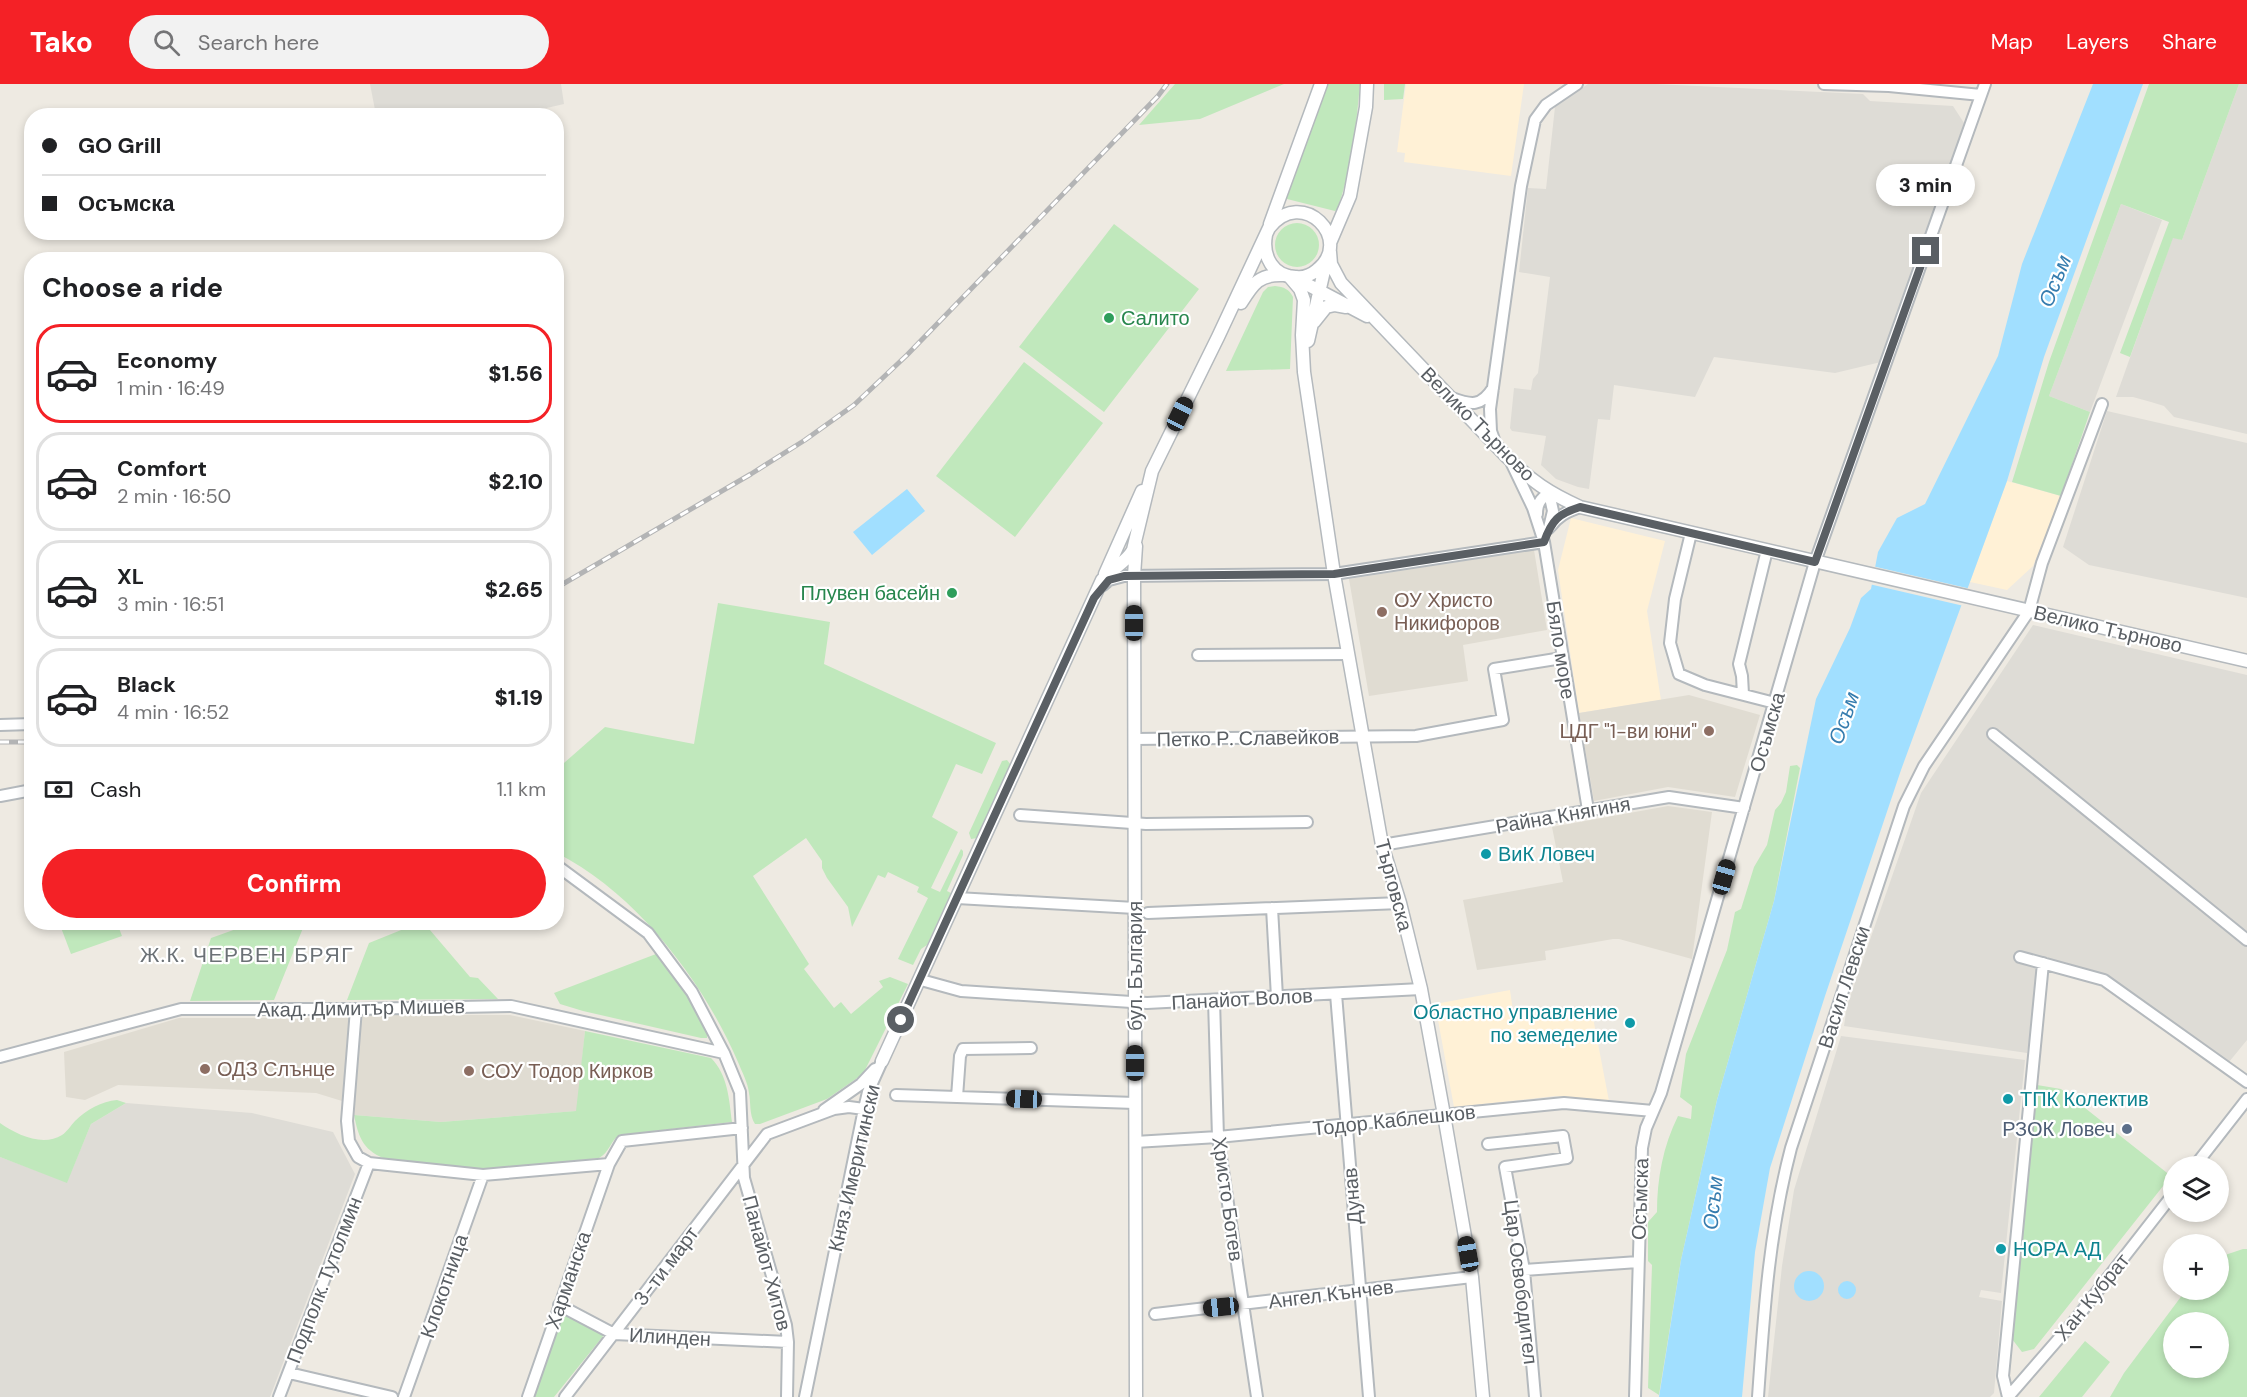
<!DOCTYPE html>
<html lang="en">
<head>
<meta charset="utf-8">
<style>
  body { margin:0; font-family:"DM Sans",sans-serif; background:#f2f2f2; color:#202124; height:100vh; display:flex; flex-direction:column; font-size:22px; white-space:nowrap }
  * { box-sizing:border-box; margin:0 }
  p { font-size:20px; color:#757577 }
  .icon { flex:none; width:33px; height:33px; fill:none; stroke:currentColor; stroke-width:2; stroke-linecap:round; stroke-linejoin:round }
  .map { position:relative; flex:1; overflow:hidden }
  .side { position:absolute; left:24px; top:168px; width:540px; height:678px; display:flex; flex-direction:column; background:#fff; border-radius:24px; box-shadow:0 3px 9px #0003 }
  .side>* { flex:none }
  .hud { position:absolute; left:24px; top:24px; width:540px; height:132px; border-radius:24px; box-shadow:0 3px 9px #0003; display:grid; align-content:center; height:132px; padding:0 18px; background:#fff }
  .buttons { position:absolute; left:2163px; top:1072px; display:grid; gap:12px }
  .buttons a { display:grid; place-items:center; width:66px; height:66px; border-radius:50%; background:#fff; box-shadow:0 3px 9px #0003; font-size:30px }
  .end { position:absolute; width:27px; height:27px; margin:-14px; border:8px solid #5a5f64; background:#fff; box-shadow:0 0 0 3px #fff }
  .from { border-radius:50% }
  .bubble { position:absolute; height:42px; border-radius:21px; background:#fff; box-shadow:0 3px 9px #0003; font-size:20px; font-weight:800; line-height:42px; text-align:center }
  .car { position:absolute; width:18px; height:36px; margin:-18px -9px; border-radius:8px; box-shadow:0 0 4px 2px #0007; background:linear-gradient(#222 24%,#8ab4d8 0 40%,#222 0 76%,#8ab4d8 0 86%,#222 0) }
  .hud b { display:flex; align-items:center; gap:21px; height:57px; font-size:22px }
  .hud b+b { border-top:2px solid #e0e0e0 }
  .hud i { width:15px; height:15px; background:#202124 }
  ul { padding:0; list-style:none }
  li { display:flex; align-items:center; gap:18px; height:99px; margin:0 12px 9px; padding:0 6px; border:3px solid #e0e0e0; border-radius:24px }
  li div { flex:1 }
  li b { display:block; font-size:22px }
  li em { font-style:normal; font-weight:800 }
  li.on { border-color:#f42126 }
  li>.icon { width:54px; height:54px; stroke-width:1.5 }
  h2 { padding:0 18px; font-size:27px; line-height:72px }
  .pay { display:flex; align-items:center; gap:15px; height:66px; padding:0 18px; font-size:22px }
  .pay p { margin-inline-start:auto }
  .button { display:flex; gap:12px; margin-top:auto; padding:12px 18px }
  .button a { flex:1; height:69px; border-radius:36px; background:#f42126; color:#fff; font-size:24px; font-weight:800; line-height:69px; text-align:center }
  header { display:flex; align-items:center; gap:36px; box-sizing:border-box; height:84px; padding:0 30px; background:#f42126; color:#fff }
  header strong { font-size:28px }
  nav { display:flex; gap:33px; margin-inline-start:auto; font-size:21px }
  .search { width:420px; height:54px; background:#f2f2f2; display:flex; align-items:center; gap:15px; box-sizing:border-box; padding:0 21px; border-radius:33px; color:#757577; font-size:22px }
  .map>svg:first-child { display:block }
</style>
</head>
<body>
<header>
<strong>Tako</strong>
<div class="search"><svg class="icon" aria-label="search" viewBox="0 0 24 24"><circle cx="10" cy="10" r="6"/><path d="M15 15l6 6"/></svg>Search here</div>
<nav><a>Map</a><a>Layers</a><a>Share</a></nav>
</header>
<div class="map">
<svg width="2247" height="1313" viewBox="0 0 2247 1313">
  <rect width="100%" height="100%" fill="#eeeae2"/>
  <path fill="#fff1d6" d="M1406,0h118l-13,92 -107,-14 1,-9 -8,-1z
    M2007,397l54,15 -28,70 -26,24 -37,-8z
    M1571,434l94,23 -18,70 14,89 -82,13 -21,-143z
    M1510,906l4,28 77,-11 18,94 -54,-5 -101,11 -19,-103z"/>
  <path fill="#dedcd6" d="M370,0h191l3,20 -48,11h-140z
    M1588,0h67l208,10 7,7 83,5 11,17 -68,201 -15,38 -46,11 -121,-16 -19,40 -81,-12 -4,35 -12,-1 -9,70 -11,-2 -22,-8 -15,-14 5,-29 -34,-5 -2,-3 4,-40 17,2 2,-11 5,-6 12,-96 -31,-5 9,-84 18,1 9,-82z
    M2239,0h8v350l-73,-17 -10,-11 -13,-4 -18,-5h-17l57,-160 9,3z
    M2121,120l41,16 -72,192 -41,-16z
    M2107,327l140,32v155l-158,-33 -26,-18z
    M2033,541l214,50v365l-18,22 -124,-87 -62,-16 -16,94 -183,-27 3,-20 74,-213z
    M1841,952l184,24 -24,233 -20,-3 -2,7 23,4 -8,92 -4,4h-222l14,-131 12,-76z
    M126,1019l126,10 81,19 22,42 -85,223h-270v-240l67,25 24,-58z"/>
  <path fill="#e0dcd2" d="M1534,466l13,80 -84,15 5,36 -99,15 -20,-117z
    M1689,611l71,20 -25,82 -67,-10 -74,14 -15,-88z
    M1668,722l44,6 -20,147 -73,-20h-6l-68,12 1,9 -69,10 -14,-70 100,-18 -11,-55z
    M361,931h149l75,16 -8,80 -136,11 -87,-7z
    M179,934h170l-7,83 -26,-8 -198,-8 -33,15 -19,-3 -2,-45z"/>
  <path fill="#c0e8bc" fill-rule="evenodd" d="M1175,0h109l-84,35 -61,6z
    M1327,0h33c-4,42 -8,85 -23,126l-2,1 -48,-12 -2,-3z
    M1384,0h21l-2,15 -19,1z
    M2149,0h90l-57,156 -9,-2 -43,119 -10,-4 49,-131 -48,-18 -72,192 41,16 -29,84 -49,-14 37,-120z
    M1275 161a22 22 0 1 1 44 0a22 22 0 1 1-44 0Z
    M1114,140l85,65 -95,123 -85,-65z
    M1275,202c9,1 14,3 18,11l-3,72 -64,2 37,-79 5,-5z
    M1024,278l79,61 -88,114 -79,-61z
    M718,519l112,19 -6,42 172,79 -14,31 -26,-10 -24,53 26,15 -27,56 9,4 21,-43 2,2v4l-16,36 4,2 -24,52 -6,4 -8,16 -15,-6 30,-61 -11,-6 2,-5 -31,-15 -3,6 -7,-3 -26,52 -4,-20 -21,-29 -5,-10v-7l-16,-23 -53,38 56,88 -5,5 30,39 7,-6 10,12 32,-27 -4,-6 11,-4 18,7 -45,90 -36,25 -67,25h-5c-6,-9 -4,-21 -6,-31 -1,-10 -7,-21 -11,-31 -35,-81 -101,-168 -181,-209l-1,-83 49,-43 89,17z
    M1007,676l4,5 -34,73 -6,1 -2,-6 33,-72z
    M1797,681l3,3 -26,133 -57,199 -36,160 -22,135 -11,-7 4,-123 -4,-4v-39l9,-10c0,-33 6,-66 21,-96l13,3 1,-13 -12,-9 6,-43 41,-104 8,-38 6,-3 13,-42 13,-22 8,-35 6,-7 5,-11 4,-26z
    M67,838l50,1 5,13 -51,18 -11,-29z
    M421,838l3,1 46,54 8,1 20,21 -151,1 22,-57z
    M253,839h52l-31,77 -84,1 21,-63z
    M656,870l30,39 21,39v6h-6l-118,-27 -23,-7 -6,-11z
    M585,947l126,27c17,17 18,41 21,64l-113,13c-9,7 -10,18 -20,23l-116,12 -95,-10c-24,-9 -29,-20 -34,-45l87,7 135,-11z
    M2037,1001l24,4 110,87 -137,173 -12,3 -10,-13z
    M117,1016l9,3 -35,21 -24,59 -67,-26v-34c17,12 43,24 62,12 5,-3 9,-10 13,-14 11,-11 27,-20 42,-21z
    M2243,1165h4v148h-137l14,-24 62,-83h32l1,-33zM2174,1239h44v45h-44z
    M561,1228l43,23 -50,62h-22z
    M2085,1257l25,21 -28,35h-43z"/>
  <path fill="#a1dfff" d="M2093,0h50l-99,273 -37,124 -106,289 -76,226 -55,172 -15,84 -13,145h-83l22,-137 36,-160 57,-199 42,-202 34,-71 11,-30 10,-9 7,-37 19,-34 28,-14 73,-148 24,-92z
    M907,405l18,22 -53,44 -19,-23z
    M1794 1202a15 15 0 1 1 30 0a15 15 0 1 1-30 0Z
    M1838 1206a9 9 0 1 1 18 0a9 9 0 1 1-18 0Z"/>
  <path fill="#eeeae2" d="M1872,482l99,23 -7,17 -95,-22z"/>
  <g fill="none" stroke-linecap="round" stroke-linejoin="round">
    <g stroke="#b4b9bd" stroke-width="14">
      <path id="minor" d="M1824,0l65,2 92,9
        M1452,314c19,7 29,9 41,-10
        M1496,361l-5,-14 -1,-22 31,-223 14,-66 11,-15 31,-21
        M1512,380l21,44 11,34 44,268
        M1537,430c0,-10 3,-15 12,-21l4,18 -4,17
        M1550,443c8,-11 16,-15 30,-20
        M1691,449l-16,66 -5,44 9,31 26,11 70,18
        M1103,501l6,-5 15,-4 210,-2 210,-32
        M1198,571l150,-1
        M1743,610l-1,-18 -3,-12 28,-114
        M0,641l32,-1
        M1993,650l254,206
        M1134,655l282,-3 87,-16 -9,-51 68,-11
        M0,712l32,-6
        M1020,731l126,9 161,-2
        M1382,761l287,-48 75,11
        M556,781l92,68 44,59 32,61 16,39 4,86 42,147 2,17 -1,55
        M957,814l178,10
        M1272,824l5,89
        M1148,829l252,-10
        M2020,873l84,23 143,102
        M921,896l40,11 186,12 274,-14
        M1336,910l33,403
        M1214,916l4,137 39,260
        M356,925l-9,112 2,20 9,16 11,6 114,12 126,-11 13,-23 120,-13
        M0,973l181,-48h175l155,-3 213,47
        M896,1011l239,8
        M957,1013l3,-41 3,-7 68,-1
        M824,1026l37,-26 14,-15
        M1135,1058l83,-5 346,-34 89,8
        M1488,1060l75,-8 4,22 -62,9 19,103 11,127
        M2194,1083l53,-68
        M1524,1186l114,-8
        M559,1221l55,29 174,8
        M1155,1230l317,-37
        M289,1289l103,24
        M279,1313l90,-234
        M404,1313l79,-222
        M528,1313l81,-233
        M565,1313l202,-263 67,-25 15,-2 15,2
        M805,1313l59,-288 4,-17 14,-31
        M1635,1313l7,-249 4,-20 15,-35 154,-531 170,-478
        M1758,1313c6,-86 11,-165 33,-249l113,-342 20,-40 105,-155 13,-48 60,-159
        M2008,1313l-5,-21 40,-413
        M2008,1313l67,-77 99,-127"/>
    </g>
    <g stroke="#b4b9bd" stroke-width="15">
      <path id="tertiary" d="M1270,140l51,-140
        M1330,159l20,-47 16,-89 1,-23
        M1330,168l1,12 10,19 166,174c24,24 42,36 73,50l667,154
        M1289,192l11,13 4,11 -2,35 2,37 30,202 48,271 18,58 21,86 23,126 28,162 11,120
        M1295,194l72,38
        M1241,219c12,-19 18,-29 42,-28
        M1314,238l12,-15 9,-2 11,2
        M1308,257l18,-79
        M1136,462l-2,30 2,821
        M1105,490l37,-83
        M882,977l220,-481c9,-11 24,-17 31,-30l19,-79 66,-134 51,-109c33,-43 86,12 48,42 -6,5 -13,8 -21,7 -23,0 -34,-21 -30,-42"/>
    </g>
    <use href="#minor" stroke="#fff" stroke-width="10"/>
    <use href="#tertiary" stroke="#fff" stroke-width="12"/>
    <g stroke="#b3b4b5" stroke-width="5">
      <path id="rail" d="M556,504l195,-114 54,-34 49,-35 53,-50 251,-259 9,-12
        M0,658h32"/>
    </g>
    <use href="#rail" stroke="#fff" stroke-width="3" stroke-dasharray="9" stroke-linecap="butt"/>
  </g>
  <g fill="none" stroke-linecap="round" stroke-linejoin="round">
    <path stroke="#5a5f64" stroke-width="8" d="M901,936l193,-422 15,-18 15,-4 210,-2 210,-32c8,-22 14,-28 36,-35l235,55 111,-311"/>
  </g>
  <g fill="#2e9e5b" stroke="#fff" stroke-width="2">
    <circle cx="1109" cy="234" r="6"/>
    <circle cx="952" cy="509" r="6"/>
  </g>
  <g fill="#8d6e63" stroke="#fff" stroke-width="2">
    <circle cx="1382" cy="528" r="6"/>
    <circle cx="1709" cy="647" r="6"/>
    <circle cx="205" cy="985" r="6"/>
    <circle cx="469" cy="987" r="6"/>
  </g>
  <g fill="#0f9aa8" stroke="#fff" stroke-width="2">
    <circle cx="1486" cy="770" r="6"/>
    <circle cx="1630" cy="939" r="6"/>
    <circle cx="2008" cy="1015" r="6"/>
    <circle cx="2001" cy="1165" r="6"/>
  </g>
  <circle fill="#5c6f8a" stroke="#fff" stroke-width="2" cx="2127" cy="1045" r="6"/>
  <g text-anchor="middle" stroke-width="4.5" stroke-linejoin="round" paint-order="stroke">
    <g font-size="20" fill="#27864d" stroke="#fff" text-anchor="start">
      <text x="1121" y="241">Салито</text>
      <text x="940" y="516" text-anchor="end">Плувен басейн</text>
    </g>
    <g font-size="20" fill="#5a5f64" stroke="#fff">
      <text transform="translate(1478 340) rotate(45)" y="7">Велико Търново</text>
      <text transform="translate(2108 545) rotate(13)" y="7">Велико Търново</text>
      <text transform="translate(1561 566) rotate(81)" y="7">Бяло море</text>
      <text transform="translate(1767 648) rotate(-74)" y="7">Осъмска</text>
      <text transform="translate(1248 654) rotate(-1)" y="7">Петко Р. Славейков</text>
      <text transform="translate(1563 731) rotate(-10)" y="7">Райна Княгиня</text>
      <text transform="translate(1394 801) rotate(75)" y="7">Търговска</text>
      <text transform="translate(1135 882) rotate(-90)" y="7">бул. България</text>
      <text transform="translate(1844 903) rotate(-72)" y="7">Васил Левски</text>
      <text transform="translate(1242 915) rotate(-3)" y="7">Панайот Волов</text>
      <text transform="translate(361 924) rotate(-1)" y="7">Акад. Димитър Мишев</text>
      <text transform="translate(1394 1036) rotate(-6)" y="7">Тодор Каблешков</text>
      <text transform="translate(854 1084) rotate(-77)" y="7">Княз Имеритински</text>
      <text transform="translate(1352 1112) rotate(-95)" y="7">Дунав</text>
      <text transform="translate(1228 1115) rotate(82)" y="7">Христо Ботев</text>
      <text transform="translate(1640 1115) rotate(-88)" y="7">Осъмска</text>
      <text transform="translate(767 1179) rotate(75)" y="7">Панайот Хитов</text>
      <text transform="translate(666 1182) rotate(-53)" y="7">3-ти март</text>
      <text transform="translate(324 1196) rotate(-69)" y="7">Подполк. Тутолмин</text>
      <text transform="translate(568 1196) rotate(-71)" y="7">Харманска</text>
      <text transform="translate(1521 1198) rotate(83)" y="7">Цар Освободител</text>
      <text transform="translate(444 1202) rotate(-71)" y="7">Клокотница</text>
      <text transform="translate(1331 1210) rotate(-7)" y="7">Ангел Кънчев</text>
      <text transform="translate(2092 1213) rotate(-51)" y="7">Хан Кубрат</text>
      <text transform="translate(670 1253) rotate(3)" y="7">Илинден</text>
    </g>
    <g font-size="20" fill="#785e54" stroke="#fff" text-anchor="start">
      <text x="1394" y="523">ОУ Христо<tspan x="1394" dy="23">Никифоров</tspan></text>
      <text x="1697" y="654" text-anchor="end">ЦДГ "1-ви юни"</text>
      <text x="217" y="992">ОДЗ Слънце</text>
      <text x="481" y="994">СОУ Тодор Кирков</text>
    </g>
    <g font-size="20" fill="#0d838f" stroke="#fff" text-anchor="start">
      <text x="1498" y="777">ВиК Ловеч</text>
      <text x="1618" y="935" text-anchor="end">Областно управление<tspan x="1618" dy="23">по земеделие</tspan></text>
      <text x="2020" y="1022">ТПК Колектив</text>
      <text x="2013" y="1172">НОРА АД</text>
    </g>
    <g font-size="20" fill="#4e5e75" stroke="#fff" text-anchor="end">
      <text x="2115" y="1052">РЗОК Ловеч</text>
    </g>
    <g font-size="21" font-style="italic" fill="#357cae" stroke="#fff">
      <text transform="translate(2055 197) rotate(-68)" y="7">Осъм</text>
      <text transform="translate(1844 634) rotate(-71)" y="7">Осъм</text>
      <text transform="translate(1713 1119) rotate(-84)" y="7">Осъм</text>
    </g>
    <g font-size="21" letter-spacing="1.5" fill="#6b7176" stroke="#fff">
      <text x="247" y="878">Ж.К. ЧЕРВЕН БРЯГ</text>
    </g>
  </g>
</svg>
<div class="buttons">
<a><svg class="icon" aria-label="layers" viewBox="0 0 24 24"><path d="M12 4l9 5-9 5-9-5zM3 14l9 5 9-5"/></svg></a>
<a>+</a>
<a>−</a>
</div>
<i class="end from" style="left:901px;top:936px"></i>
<i class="end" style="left:1926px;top:167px"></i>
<div class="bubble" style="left:1876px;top:80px;width:99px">3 min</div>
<i class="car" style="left:1180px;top:330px;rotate:26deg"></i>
<i class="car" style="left:1134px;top:539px;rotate:0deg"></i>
<i class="car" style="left:1724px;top:793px;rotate:16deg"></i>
<i class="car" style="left:1135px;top:979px;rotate:0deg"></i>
<i class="car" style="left:1024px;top:1015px;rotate:272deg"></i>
<i class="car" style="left:1468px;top:1170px;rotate:350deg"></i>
<i class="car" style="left:1221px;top:1223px;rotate:264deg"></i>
<div class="hud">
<b><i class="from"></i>GO Grill</b>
<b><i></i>Осъмска</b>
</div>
<section class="side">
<h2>Choose a ride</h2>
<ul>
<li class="on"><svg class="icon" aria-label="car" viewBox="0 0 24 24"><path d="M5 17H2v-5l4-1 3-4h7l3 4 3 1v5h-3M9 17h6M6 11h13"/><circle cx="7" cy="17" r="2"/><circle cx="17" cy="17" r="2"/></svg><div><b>Economy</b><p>1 min · 16:49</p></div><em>$1.56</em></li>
<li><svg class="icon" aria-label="car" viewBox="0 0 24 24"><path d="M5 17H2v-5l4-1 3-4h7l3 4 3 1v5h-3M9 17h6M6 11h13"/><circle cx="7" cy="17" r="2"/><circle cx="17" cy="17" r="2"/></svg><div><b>Comfort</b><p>2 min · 16:50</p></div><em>$2.10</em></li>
<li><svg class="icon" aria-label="car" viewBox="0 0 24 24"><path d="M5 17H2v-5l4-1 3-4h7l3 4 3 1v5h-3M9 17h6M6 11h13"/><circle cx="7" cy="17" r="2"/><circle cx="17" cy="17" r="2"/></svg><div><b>XL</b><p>3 min · 16:51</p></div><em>$2.65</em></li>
<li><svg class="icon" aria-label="car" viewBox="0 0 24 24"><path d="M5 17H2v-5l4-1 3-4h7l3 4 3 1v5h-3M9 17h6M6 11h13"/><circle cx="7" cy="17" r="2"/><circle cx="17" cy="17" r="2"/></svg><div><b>Black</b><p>4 min · 16:52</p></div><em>$1.19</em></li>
</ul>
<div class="pay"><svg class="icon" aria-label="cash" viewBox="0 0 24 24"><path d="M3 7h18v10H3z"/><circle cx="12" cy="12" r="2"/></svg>Cash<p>1.1 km</p></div>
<div class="button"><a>Confirm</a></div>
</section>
</div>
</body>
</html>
